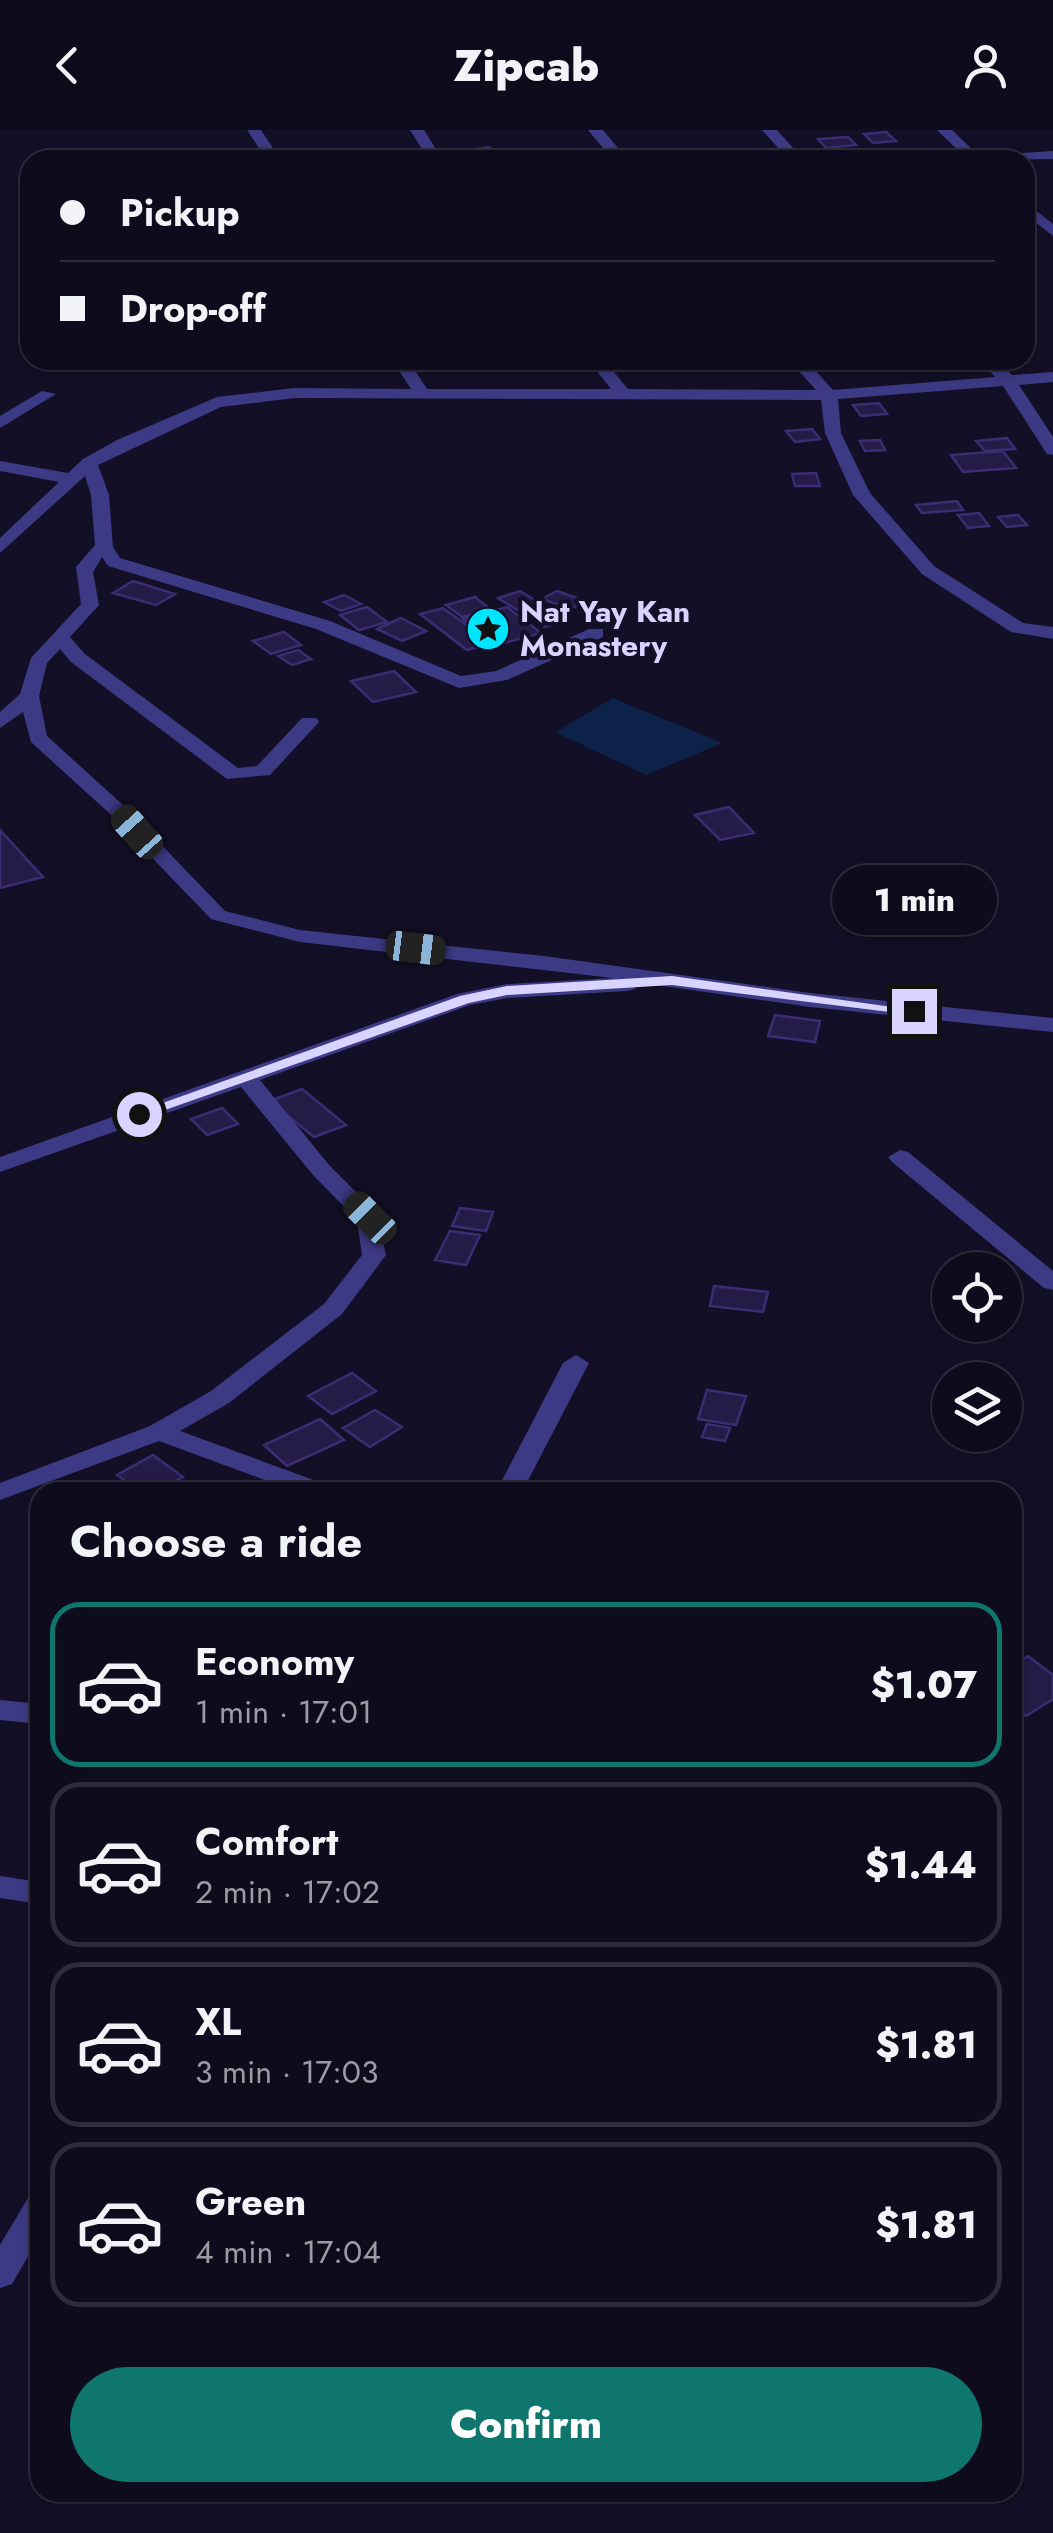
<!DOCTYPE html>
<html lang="en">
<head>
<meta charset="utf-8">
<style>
  body { margin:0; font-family:Jost,sans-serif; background:#171425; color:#f1f3f6; height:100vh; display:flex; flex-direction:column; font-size:38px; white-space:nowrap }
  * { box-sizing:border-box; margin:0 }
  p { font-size:32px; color:#9b9ba3 }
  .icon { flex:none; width:55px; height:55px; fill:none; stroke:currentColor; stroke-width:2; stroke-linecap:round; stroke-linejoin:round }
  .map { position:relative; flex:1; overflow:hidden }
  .side { position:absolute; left:30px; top:1352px; width:992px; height:1020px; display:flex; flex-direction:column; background:#0e0b1c; border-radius:30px; box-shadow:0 5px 15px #0003,0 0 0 2px #2e2b3b }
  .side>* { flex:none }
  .hud { position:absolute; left:20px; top:20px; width:1015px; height:220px; border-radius:30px; box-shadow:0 5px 15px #0003,0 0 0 2px #2e2b3b; display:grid; align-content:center; height:220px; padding:0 40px; background:#0e0b1c }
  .fabs { position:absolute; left:932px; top:1122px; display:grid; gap:20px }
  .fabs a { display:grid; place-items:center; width:90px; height:90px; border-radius:50%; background:#0e0b1c; box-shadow:0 5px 15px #0003,0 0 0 2px #2e2b3b; font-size:50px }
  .end { position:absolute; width:45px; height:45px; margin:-22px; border:12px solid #d9d4ff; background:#111; box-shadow:0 0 0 5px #111 }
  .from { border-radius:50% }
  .bubble { position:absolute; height:70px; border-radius:35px; background:#0e0b1c; box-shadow:0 5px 15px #0003,0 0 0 2px #2e2b3b; font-size:32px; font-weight:800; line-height:70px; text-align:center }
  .car { position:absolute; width:30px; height:60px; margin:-30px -15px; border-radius:12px; box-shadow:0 0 8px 2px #0007; background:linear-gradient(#222 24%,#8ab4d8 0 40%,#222 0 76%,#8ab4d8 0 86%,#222 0) }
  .hud b { display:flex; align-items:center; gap:35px; height:95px; font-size:38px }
  .hud b+b { border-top:2px solid #2e2b3b }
  .hud i { width:25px; height:25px; background:#f1f3f6 }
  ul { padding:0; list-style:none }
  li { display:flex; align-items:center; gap:30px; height:165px; margin:0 20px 15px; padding:0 20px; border:5px solid #2e2b3b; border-radius:30px }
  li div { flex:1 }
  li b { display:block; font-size:38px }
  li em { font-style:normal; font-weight:800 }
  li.active { border-color:#0f766e }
  li>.icon { width:90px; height:90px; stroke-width:1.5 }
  h2 { padding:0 40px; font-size:45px; line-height:120px }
  .action { display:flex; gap:20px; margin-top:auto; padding:20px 40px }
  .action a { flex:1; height:115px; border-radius:60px; background:#0f766e; color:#fff; font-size:40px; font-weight:800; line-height:115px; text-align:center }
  header { display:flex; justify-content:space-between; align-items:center; height:130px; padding:0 40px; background:#0e0b1c; font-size:45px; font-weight:800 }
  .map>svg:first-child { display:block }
</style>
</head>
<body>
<header><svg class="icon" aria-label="back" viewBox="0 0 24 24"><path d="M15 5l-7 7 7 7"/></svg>Zipcab<svg class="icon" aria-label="person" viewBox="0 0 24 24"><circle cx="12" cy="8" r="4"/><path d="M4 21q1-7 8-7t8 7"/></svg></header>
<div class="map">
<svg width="1053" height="2403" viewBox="0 0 1053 2403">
  <rect width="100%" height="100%" fill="#130f26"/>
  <path fill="#0c2248" d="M613,568l109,45 -76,32 -91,-43z"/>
  <path fill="#241b47" stroke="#3b2d73" stroke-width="2.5" d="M886,2l10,9 -23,2 -9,-9z
    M848,7l8,8 -30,3 -8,-9z
    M489,17l11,8 -24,4 -11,-8z
    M879,273l8,11 -26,2 -8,-11z
    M812,299l8,10 -25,3 -9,-11z
    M1007,308l8,11 -30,2 -9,-10z
    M880,310l5,10 -20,1 -5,-10z
    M1003,321l13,17 -53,4 -12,-17z
    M816,343l4,13h-25l-3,-12z
    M957,371l6,9 -41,3 -6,-8z
    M979,383l10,13 -21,2 -10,-13z
    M1018,385l9,10 -20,2 -9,-10z
    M133,451l42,13 -19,11 -43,-12z
    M520,461l24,15 -22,7 -24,-15z
    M557,461l29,10 -16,8 -28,-10z
    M344,465l17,9 -20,7 -17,-9z
    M475,467l16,13 -29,7 -16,-12z
    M367,477l20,15 -28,8 -19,-15z
    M507,477l34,26 -44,12 -34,-26z
    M551,477l18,14 -25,6 -18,-13z
    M443,478l48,35 -24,7 -47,-36z
    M401,488l25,13 -24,10 -25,-12z
    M284,502l17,13 -30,9 -18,-13z
    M298,520l13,9 -19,6 -14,-9z
    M394,541l22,21 -43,10 -22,-21z
    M729,677l25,26 -34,7 -25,-25z
    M0,700l43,47 -43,11z
    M775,885l45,6 -5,21 -47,-6z
    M302,959l44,36 -32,12 -44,-36z
    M222,978l16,16 -31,11 -16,-16z
    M460,1078l33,4 -7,19 -34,-5z
    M450,1101l30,4 -14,30 -31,-5z
    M714,1156l54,6 -5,20 -53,-6z
    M352,1243l24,18 -44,23 -24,-18z
    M707,1260l39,6 -10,29 -38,-6z
    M375,1280l27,17 -32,20 -27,-19z
    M320,1289l24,21 -57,26 -23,-21z
    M707,1294l23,4 -5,13 -23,-4z
    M153,1325l30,22 -28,15h-15l-23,-17z
    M1028,1526l25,19v24l-27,17 -14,-11v-39z"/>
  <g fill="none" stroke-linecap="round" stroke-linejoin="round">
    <path fill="#3d3a85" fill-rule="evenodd" d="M247,0h14l20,30h-14z
      M410,0h14l19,30h-14z
      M588,0h15l25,30h-15z
      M762,0h15l27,30h-15z
      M937,0h15l27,26 74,-5v8l-85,1z
      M1025,72l28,22v12l-28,-22z
      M392,230h16l19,29h184l-23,-29h16l24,29 188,1 -27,-30h17l27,30 162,-13 -15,-17h17l15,15 41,-3v10l-34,3 34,52v18l-6,-1 -44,-68 -165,13 3,34 29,60 64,73 89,57 30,4v12l-42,-7 -89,-58 -69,-79 -28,-62 -4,-33 -527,-2 -73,9 -123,58 11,30 4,52 7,11 210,63 131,55 35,-5 93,-42h14v8l-96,43 -48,8 -143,-59 -208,-63 -6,-9 -9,15 6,33 -29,32 15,17 153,114 19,-2 45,-48h14l3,4 -49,53 -43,4 -156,-117 -11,-13 -13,14 -8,33 8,40 76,69 102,106 75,19 244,26 266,37 243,25v14l-243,-25 -174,-25 -1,7 -8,2 -120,7 -37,7 -210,75 69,85 48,48 9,42 -44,59 -113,89 -49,28 150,55 4,6h-37l-138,-51 -159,59v-17l150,-57 61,-35 113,-87 38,-49 -5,-35 -44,-45 -72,-88 -241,85v-15l457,-163 50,-10 106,-6 -313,-36 -89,-23 -102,-106 -78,-71 -8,-30 -23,16v-16l20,-18 11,-36 50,-54 -5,-37 19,-22 -4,-50 -6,-19 -85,77v-15l59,-56 -59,-11v-10l68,12 15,-14 34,-19 100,-43 77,-9 117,1z
      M42,261l14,3 -56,34v-12z
      M900,1020l8,2 145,119v19l-9,-2 -152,-126 -4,-5z
      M576,1225l13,8 -67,129h-26l67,-129z
      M0,1570l40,4v20l-40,-4z
      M0,1746l40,6v22l-40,-6z
      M40,2064v42l-28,48 -12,4v-43l28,-47z"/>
  </g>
  <path fill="#d9d4ff" d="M672,846l249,35 -7,4 -242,-30 -165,10 -38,8 -324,114 -13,-3 328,-118 47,-10z"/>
  <defs>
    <g id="sight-disc" transform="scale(2.25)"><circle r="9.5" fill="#00e5ff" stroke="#130f26"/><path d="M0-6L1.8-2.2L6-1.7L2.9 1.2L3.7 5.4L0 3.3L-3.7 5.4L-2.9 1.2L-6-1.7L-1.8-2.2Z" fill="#111"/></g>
  </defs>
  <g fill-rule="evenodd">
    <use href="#sight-disc" x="488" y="499"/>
  </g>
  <g text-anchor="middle" stroke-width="8" stroke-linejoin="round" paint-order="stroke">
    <g font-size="30" font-weight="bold" fill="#d9d4ff" stroke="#130f26" text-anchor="start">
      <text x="520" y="492">Nat Yay Kan<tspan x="520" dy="34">Monastery</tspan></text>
    </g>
  </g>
</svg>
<div class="fabs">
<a><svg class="icon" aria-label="locate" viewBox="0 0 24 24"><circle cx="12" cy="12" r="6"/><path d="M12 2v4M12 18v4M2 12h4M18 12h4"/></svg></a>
<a><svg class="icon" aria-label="layers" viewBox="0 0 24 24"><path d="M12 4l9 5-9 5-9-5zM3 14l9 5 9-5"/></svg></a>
</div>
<i class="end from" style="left:139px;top:984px"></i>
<i class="end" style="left:914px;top:881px"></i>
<div class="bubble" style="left:832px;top:735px;width:165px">1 min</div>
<i class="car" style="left:137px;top:702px;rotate:318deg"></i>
<i class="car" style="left:416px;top:818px;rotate:97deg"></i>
<i class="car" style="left:370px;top:1088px;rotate:315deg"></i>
<div class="hud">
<b><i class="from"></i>Pickup</b>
<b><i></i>Drop-off</b>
</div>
<section class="side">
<h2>Choose a ride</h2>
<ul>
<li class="active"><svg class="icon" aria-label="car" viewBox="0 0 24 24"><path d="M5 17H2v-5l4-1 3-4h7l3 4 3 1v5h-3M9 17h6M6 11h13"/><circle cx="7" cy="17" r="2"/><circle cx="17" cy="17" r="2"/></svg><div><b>Economy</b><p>1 min · 17:01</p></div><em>$1.07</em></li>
<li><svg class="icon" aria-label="car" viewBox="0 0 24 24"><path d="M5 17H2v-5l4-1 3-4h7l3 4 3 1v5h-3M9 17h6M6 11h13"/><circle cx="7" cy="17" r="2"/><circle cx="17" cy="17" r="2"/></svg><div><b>Comfort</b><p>2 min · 17:02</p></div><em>$1.44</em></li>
<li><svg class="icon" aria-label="car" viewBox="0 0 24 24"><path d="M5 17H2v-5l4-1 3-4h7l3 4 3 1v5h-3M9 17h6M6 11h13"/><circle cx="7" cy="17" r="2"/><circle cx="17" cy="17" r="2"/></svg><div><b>XL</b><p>3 min · 17:03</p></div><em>$1.81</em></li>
<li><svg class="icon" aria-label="car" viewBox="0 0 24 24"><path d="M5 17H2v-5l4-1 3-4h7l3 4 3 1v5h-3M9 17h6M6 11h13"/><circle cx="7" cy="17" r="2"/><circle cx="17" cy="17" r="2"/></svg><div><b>Green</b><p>4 min · 17:04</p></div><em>$1.81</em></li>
</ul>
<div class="action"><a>Confirm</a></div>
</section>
</div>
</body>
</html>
